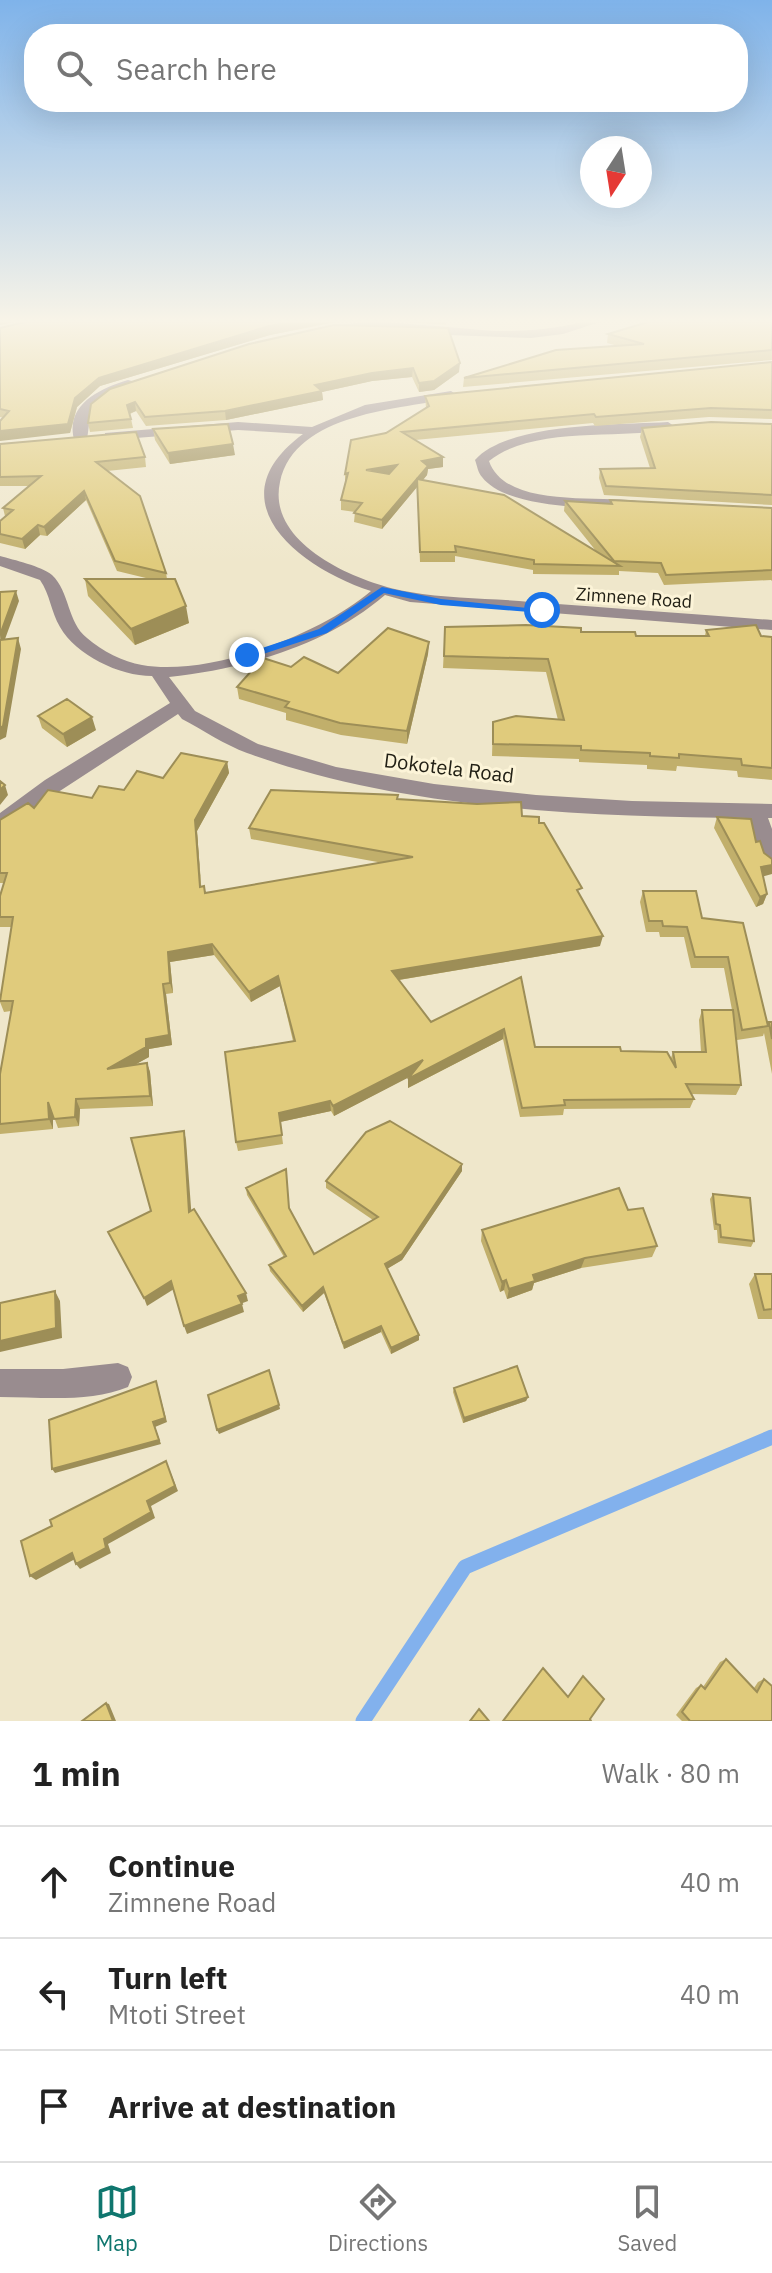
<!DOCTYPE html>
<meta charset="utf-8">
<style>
:root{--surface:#fff;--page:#f6f6f6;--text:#222;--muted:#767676;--line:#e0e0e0;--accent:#0f766e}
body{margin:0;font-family:"IBM Plex Sans",sans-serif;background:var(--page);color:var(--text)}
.compass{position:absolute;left:580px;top:136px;width:72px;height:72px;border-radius:50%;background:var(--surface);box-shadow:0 8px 32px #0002;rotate:192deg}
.stop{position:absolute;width:24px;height:24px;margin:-18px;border:6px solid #1a73e8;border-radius:50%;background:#fff}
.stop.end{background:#1a73e8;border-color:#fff;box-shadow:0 2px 8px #0008}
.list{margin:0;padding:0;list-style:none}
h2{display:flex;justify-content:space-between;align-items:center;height:104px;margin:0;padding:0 32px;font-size:34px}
h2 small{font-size:26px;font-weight:400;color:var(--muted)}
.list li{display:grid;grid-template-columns:52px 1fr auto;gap:24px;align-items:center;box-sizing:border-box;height:112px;padding:0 32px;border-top:2px solid var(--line)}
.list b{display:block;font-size:30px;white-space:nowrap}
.list p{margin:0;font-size:26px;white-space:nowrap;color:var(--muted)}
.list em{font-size:26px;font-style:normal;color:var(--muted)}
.icon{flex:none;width:44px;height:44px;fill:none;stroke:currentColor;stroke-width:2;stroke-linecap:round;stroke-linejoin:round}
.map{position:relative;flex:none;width:772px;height:1721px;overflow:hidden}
.search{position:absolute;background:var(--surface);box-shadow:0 8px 32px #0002;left:24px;right:24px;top:24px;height:88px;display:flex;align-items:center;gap:20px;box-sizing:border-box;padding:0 28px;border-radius:32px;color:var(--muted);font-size:30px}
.sheet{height:440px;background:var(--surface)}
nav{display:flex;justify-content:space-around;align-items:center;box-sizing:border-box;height:112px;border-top:2px solid var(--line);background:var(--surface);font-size:22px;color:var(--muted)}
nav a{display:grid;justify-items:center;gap:4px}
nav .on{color:var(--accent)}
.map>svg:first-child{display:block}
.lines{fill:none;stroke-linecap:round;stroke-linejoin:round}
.stream{stroke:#82b1ed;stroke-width:15}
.street{fill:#998c8f;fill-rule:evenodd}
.wall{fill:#c1af6b}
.shaded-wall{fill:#9d8e57}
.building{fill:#e0cb7c;stroke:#9d8e57;stroke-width:2;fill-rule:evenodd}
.route{fill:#1a73e8}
.labels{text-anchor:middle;stroke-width:6;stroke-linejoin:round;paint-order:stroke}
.far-street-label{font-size:18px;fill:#222015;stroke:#fcf4d8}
.street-label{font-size:20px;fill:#222015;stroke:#fcf4d8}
</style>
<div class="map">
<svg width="772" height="1721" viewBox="0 0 772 1721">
<rect width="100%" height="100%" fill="#efe7cb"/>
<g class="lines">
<path class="stream" d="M363,1721L465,1567L772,1437"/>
<path class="street" d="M582,322H600L563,334L531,338L341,331L335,328C357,314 469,331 502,331C529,331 555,329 582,322Z
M128,380L132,381V387L102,399L91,409L87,440L75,443C63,406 98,389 128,380Z
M451,391L457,395L455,398C402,409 295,412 280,482C266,545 360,584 410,592C449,599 491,598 530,602C611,608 691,614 772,620V630L410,602L385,595C327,645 245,669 169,677L195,711L258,744L336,767L434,784L536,795L632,801L772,804V818H768L772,829V868L762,861L749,818C586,817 401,809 247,753C225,745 203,730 182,719L178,714L0,830V813L45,780L170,703L152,676C119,676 76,655 60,627C51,612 50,594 40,580L0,566V556C14,560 41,566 52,575C70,592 67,622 87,638C102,651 123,662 142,665C209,677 321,634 371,591C300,568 212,501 303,434L238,430L110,440L105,439V433L238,422L312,427L365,405Z
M668,422L674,426L673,429C619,440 534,425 489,461C506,510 601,494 642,502L644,505L637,509C599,508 507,510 482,477C478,473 477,465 475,460C509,422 619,425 668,422Z
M118,1363L128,1367L132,1377L128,1387C90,1403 40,1397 0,1397V1369H63Z"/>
</g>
<path class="wall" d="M71,322H337L270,335L100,386L77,407L70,433L0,417V328Z
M406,322H446V325Z
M772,322V360L463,387L464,378L618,346L607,343L608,334Z
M249,344L459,372L434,390L419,392L412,377L372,381L322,392L323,400L226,420L146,426L136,411L130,414L133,428L90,432L88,423Z
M772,362V419L709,417L595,426L593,423L415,440L443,467L428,469L427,475L423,480L596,551L564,511L565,501L610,504V500L772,508V581L771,580L664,585L658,573L619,571V575L533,574V570L455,556V562H420L417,487L382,529L354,522L355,512L341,510V500L345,483V474L386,433L426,408L425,396Z
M772,424V505L604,495L599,478L600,469L650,468L640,437L642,428Z
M153,429L235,455L170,464L155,440Z
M0,444L145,457L146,467L107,471L166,573L167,579L189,623L135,645L88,596L85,579H150L117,571L86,500L47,536L40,535L25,549L0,543V521L5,516L3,508L29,486H0Z
M445,627L581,632L636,636H705L706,630L772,637V780L738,777L737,771L677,766L676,771L647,769V765L579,762V759L492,756L493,722L558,720L546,672L443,668Z
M429,642L428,654L407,744L341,735L286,720V713L239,699L237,687L291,667L338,673Z
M38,716L96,730L67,747L42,728Z
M227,762L229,773L197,831L201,887L205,893L383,863L251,839L249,828L397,799L522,816L539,823L580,896L600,946L399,980L431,1022L521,977L535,1047L621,1051L671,1058L673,1052H701L699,1020L702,1010H732L724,968H691L684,937H660L659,932H646L640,902L643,891L702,918L743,923L767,1024L769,1022H772V1074L764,1033L763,1036L737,1040L734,1024L741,1085L736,1095L691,1094L694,1099L690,1108L564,1109L563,1115L520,1117L503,1039L408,1088L410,1076L334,1116L331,1111L280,1122L283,1144L238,1151L236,1142L293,1041L280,986L251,1002L214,955L170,962L173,993L166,994L172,1045L149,1049V1057L136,1064L147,1063L150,1072L153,1106L80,1109L79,1126L58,1128L53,1114V1129L0,1134V1074L11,1011L4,1012L0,1002L12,927H0V896L4,883H0V820L34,808L92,798L163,778Z
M717,817L763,876L767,894L763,904L756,907L714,828Z
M462,1171L402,1260L387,1269L419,1340L391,1354L381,1332L344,1349L324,1293L303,1312L270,1271L269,1265L284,1257L247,1195L246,1188L290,1209L314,1254L373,1220L326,1188V1181Z
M713,1194L754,1241L751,1247L718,1243L717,1230H714L710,1199Z
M628,1210L657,1246L652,1257L581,1268L534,1283L532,1290L507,1299L504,1290L500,1292L481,1241L482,1230Z
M755,1274H772V1319H758L749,1284Z
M454,1388L528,1397L526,1401L463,1423L453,1392Z
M726,1659L754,1688L758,1682L764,1679L772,1721H682L676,1715L696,1688L701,1685L703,1687L720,1662Z"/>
<path class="shaded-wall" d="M0,322H14L0,325Z
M292,322H333L270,335L100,386L77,407L70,433L0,441V431L75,398L99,378L269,326Z
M460,363L459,372L434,390L419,392V383Z
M413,368L412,377L372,381L322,392L323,400L226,420L225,411L315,385L372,373Z
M135,402L136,411L128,414L127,405Z
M233,444L235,455L170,464L168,453Z
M443,457V467L428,469L427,475L382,529V520L422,461Z
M397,465V475L366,480V470Z
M84,491L86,500L47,536L44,527Z
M38,525L40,535L25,549L22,539Z
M16,591L19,601L1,650L0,635Z
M186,606L189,623L135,645L131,629Z
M18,638L21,649L6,737L0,740V728Z
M429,642L428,654L407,744V731Z
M92,717L96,730L67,747L63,734Z
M227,762L229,773L197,831L202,897L195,820Z
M5,785L8,795L0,805V790Z
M772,865V874L757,878L761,867Z
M767,894L763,904L756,907L760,897Z
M603,936L600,946L392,981V971Z
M212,944L214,955L170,962L173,993L170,983L168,952Z
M278,976L280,986L251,1002L249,992Z
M163,984L166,994L172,1045L149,1049V1057L111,1078L107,1069L146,1039Z
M504,1029L503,1039L408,1088V1079Z
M423,1060V1070L334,1116L333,1106Z
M147,1063L150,1072L153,1106L150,1096Z
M76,1099L80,1109L79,1126L75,1117Z
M330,1101L331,1111L280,1122L283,1144L279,1113Z
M48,1102L53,1112V1129L49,1119Z
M184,1131L186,1140L192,1221L189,1212Z
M462,1164V1171L402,1260L385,1270V1264Z
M585,1258L581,1268L534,1283L532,1290L507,1299L509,1289L533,1275Z
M506,1280L504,1290L500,1292L502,1282Z
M171,1281L174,1289L147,1306L144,1298Z
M323,1287L324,1293L303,1312L302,1306Z
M55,1291L60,1301L62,1338L0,1352V1341Z
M246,1293L248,1301L240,1304L238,1296Z
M242,1304L244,1312L187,1334L184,1326Z
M381,1326V1332L344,1349L343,1343Z
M419,1335V1340L391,1354V1348Z
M156,1381L167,1422L155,1427L161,1444L55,1473L52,1469L153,1422Z
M528,1397L526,1401L463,1423L464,1418Z
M279,1405L280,1409L219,1434L217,1430Z
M166,1461L178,1491L151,1506L155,1518L108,1544L111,1553L80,1569L76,1564L147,1501Z
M72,1553L77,1558L36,1580L30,1576Z
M106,1703L109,1704L116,1721H113Z"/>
<path class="building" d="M25,322H292L269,326L99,378L75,398L68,424L0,431V421L9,411L0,409V328Z
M648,322H772V350L464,378L556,350L644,344L608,334Z
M334,325L448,328L460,363L434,381L419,383L413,368L372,373L315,385L322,391L225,411L145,417L135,402L127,405L131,419L88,423L91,404L110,389L249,344Z
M772,362V410L711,408L596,417L594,414L402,432L443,457L422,461L428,466L382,520L354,513L362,503L341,500L348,473L345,474L351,440L386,433L429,406L425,396ZM397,465L389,474L366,470Z
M711,422L772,424V495L606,486L600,469L655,468L642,428Z
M228,424L233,444L168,453L153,429Z
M136,432L145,457L96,462L140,496L166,573L115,561L84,491L44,527L38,525L22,539L0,534V521L13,510L3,508L41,476L0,477V444Z
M417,479L504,495L620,566L534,564V560L455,546L456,552H420Z
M610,500L772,508V570L666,575L661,563L614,561L565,501L612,504Z
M85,579H175L186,606L131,629Z
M16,591L0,635V592Z
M526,625L581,628V632H635L636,636H709L706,630L756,625L761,636L772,637V768L742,765L741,759L679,754V758L650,756V753L581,750V746L493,744V722L516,716L564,720L548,659L444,656L445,627Z
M388,628L429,642L407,731L340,723L285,707L289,702L237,687L263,658L291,667L304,657L338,673Z
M18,638L3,726L0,728V640Z
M67,699L92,717L63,734L38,716Z
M181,753L227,762L195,820L200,887L204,886L205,893L413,857L249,828L271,790L398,795L397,799L477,804L521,802L522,816L539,817V823H544L582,888L577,890L603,936L392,971L431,1022L521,977L535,1047H620L621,1051L667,1052L676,1068L673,1052H706L702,1010H733L741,1085L686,1084L694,1099L564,1100L565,1105L522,1108L504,1029L408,1079L423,1060L333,1106L330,1101L279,1113L282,1135L236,1142L225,1052L295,1041L278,976L249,992L212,944L168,952L170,983L163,984L169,1035L146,1039V1047L107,1069L147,1063L150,1096L76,1099L75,1117L54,1119L48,1102L49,1119L0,1124V1074L13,1001H0L13,917H0V896L7,873H0V820L28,803L34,808L48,790L92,798L99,786L124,790L137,771L163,778Z
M0,781L5,785L0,790Z
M717,817L751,819L756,842L760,841L764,853L772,859V865L761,867L767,894L760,897Z
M643,891H696L702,918L743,923L768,1026L742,1030L728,957H695L687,927L663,926L662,921H649Z
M769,1022H772V1039Z
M390,1121L462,1164L402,1254L385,1264L419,1335L391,1348L381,1326L343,1343L323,1287L302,1306L269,1265L286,1256L246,1188L286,1169L289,1208L314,1254L378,1217L326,1181L366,1132Z
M184,1131L189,1212L194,1209L246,1293L238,1296L242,1304L184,1326L171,1281L144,1298L108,1232L151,1211L131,1138Z
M619,1188L628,1210L643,1208L657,1246L585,1258L533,1275L535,1281L509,1289L506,1280L502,1282L482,1230Z
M713,1194L750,1198L754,1241L721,1237L720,1225L716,1224Z
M755,1274H772V1309L764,1310Z
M55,1291L56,1328L0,1341V1303Z
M517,1366L528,1397L464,1418L454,1388Z
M269,1370L279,1405L217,1430L208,1395Z
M156,1381L165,1418L153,1422L159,1440L52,1469L49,1420Z
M166,1461L175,1486L147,1501L151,1512L104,1539L106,1548L76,1564L72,1553L30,1576L21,1541L52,1526L50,1520Z
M726,1659L757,1692L764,1679L772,1686V1721H690L682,1712L701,1685L705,1689Z
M543,1668L568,1697L583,1676L604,1699L590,1719L591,1721H503Z
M106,1703L113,1721H82Z
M479,1709L489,1721H470Z"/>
<linearGradient id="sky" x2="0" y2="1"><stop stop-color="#7fb3ea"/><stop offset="0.57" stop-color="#f8f4e8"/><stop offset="1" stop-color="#f8f4e8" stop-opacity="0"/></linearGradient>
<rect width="772" height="563" fill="url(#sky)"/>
<path class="route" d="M382,587L441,599L547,610L542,613L441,605L384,593L327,633L251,658L241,655L319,629Z"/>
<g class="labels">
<g class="far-street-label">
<text transform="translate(634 598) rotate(4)" y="6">Zimnene Road</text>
</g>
<g class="street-label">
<text transform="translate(449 768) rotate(7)" y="7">Dokotela Road</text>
</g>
</g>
</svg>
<svg class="compass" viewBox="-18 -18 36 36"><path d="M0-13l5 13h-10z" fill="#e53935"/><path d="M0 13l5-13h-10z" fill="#767676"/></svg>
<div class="stop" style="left:542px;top:610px"></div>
<div class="stop end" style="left:247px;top:655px"></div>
<div class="search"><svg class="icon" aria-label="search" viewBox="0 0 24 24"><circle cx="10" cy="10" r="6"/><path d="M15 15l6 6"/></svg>Search here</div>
</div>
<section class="sheet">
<h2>1 min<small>Walk · 80 m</small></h2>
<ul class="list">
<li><svg class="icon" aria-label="ahead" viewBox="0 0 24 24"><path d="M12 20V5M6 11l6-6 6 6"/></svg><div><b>Continue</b><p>Zimnene Road</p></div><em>40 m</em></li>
<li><svg class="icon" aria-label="left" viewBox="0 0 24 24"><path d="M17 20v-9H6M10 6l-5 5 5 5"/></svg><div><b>Turn left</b><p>Mtoti Street</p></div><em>40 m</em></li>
<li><svg class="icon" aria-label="arrive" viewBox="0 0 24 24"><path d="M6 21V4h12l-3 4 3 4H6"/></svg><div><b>Arrive at destination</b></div></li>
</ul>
</section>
<nav>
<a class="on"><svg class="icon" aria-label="map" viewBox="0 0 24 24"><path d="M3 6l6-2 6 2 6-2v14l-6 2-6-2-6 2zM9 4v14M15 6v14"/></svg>Map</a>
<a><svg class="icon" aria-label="directions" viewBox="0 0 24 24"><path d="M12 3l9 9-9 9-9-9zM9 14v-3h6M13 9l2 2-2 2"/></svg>Directions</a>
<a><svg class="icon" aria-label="saved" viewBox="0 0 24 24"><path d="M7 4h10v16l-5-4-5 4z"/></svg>Saved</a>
</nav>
